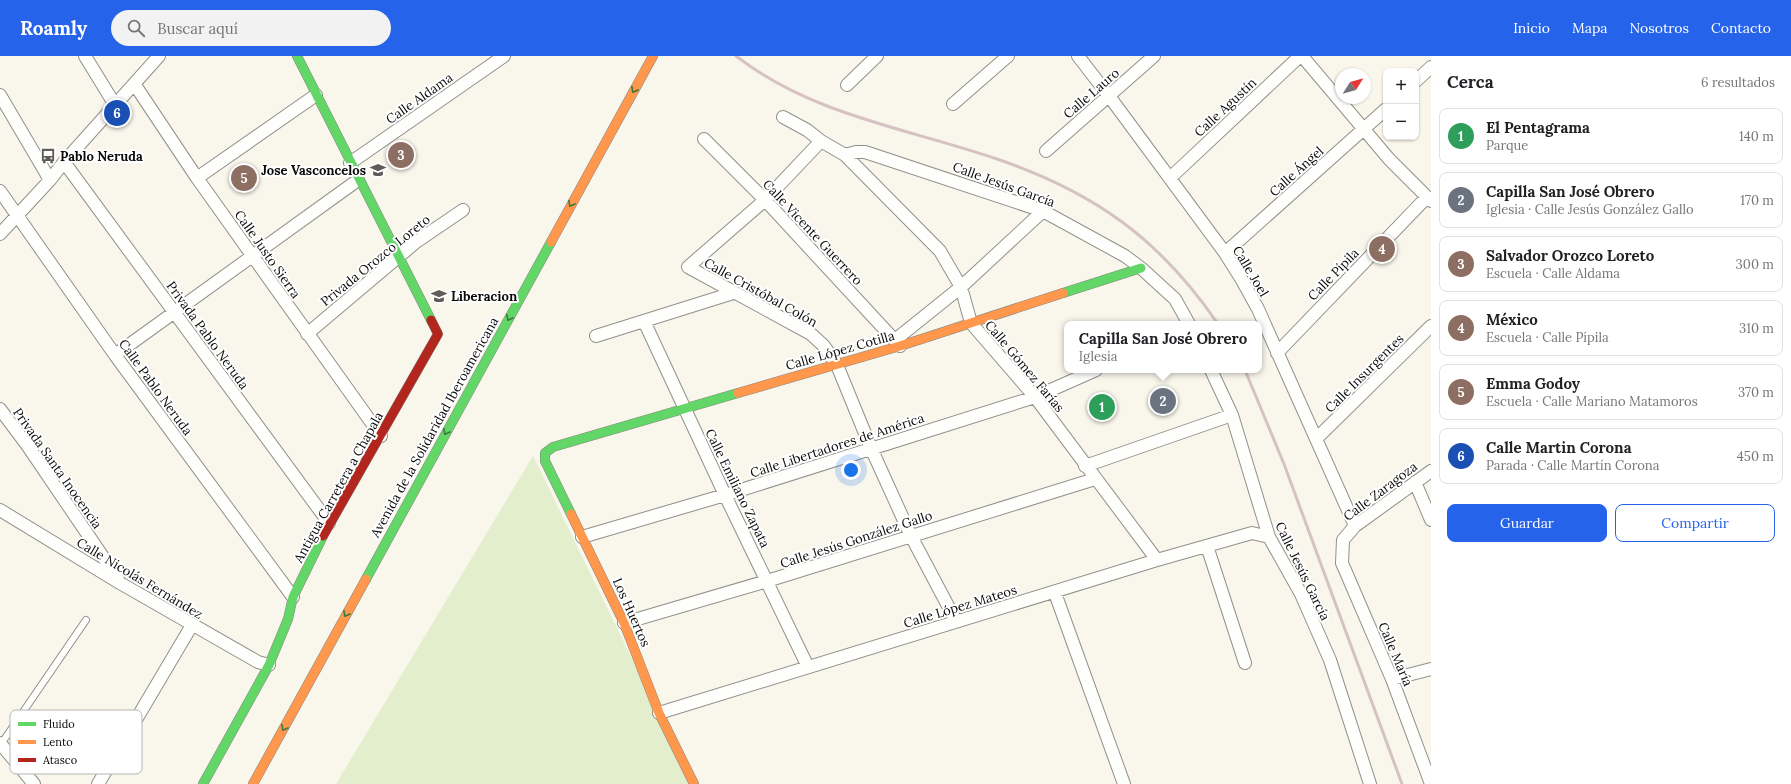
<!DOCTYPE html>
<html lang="es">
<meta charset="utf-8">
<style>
:root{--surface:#fff;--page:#f2f2f2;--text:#202124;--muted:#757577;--line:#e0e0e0;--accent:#2563eb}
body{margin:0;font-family:Lora,serif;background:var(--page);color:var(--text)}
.controls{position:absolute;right:12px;top:12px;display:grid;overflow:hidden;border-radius:8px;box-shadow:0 1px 3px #0004}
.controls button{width:36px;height:36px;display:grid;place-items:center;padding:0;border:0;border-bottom:1px solid var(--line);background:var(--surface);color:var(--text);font:20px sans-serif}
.compass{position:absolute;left:1335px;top:12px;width:36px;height:36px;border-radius:50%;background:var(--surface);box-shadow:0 1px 3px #0004;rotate:53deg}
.you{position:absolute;left:851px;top:414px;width:14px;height:14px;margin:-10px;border:3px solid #fff;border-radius:50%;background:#1a73e8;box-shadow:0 0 0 6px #1a73e833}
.badge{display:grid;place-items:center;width:26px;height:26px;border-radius:50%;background:var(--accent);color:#fff;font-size:13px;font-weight:700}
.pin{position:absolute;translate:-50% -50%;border:2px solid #fff;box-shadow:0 1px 4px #0006}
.popup{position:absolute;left:1064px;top:265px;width:198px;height:52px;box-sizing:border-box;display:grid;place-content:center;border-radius:8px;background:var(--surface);filter:drop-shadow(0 1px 3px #0005);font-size:13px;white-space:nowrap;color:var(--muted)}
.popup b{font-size:15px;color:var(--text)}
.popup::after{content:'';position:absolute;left:50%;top:100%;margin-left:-8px;border:8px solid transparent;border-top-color:var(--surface)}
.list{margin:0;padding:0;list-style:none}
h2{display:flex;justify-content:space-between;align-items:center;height:52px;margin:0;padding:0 16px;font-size:17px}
h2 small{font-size:13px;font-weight:400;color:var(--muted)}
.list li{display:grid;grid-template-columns:26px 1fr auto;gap:12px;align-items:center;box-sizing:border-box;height:56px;margin:0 8px 8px;padding:0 8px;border:1px solid var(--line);border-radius:8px}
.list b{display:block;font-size:15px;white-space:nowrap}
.list p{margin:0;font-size:13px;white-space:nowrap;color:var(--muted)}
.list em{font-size:13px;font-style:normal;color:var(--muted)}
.actions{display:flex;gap:8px;padding:12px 16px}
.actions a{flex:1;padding:9px 0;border:1px solid var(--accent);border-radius:8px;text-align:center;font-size:14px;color:var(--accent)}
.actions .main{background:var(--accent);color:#fff}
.icon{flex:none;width:22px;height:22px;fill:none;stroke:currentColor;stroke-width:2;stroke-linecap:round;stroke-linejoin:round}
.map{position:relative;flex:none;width:1431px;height:728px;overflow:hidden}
header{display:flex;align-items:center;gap:24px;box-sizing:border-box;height:56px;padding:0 20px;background:var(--accent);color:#fff}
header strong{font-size:19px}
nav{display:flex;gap:22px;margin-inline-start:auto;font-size:14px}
.search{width:280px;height:36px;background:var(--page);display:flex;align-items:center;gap:10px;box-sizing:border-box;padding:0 14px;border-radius:22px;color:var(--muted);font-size:15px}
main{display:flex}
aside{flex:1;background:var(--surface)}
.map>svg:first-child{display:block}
.green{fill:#e2eecc}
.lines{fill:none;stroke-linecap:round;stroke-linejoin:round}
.lane-casing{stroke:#91908b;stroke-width:8}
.street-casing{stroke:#91908b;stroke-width:14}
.fast-casing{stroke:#888682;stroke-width:10}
.slow-casing{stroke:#888682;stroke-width:10}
.jam-casing{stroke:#888682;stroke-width:10}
.lane{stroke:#fefefc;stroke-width:6}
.street{stroke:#fefefc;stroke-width:12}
.fast{stroke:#63d668;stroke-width:9}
.slow{stroke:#ff974d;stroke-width:9}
.jam{stroke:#b3261e;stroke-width:9}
.rail{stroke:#d5c3c3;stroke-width:3}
.oneway{stroke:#3a7a3d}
.labels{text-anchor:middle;stroke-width:4;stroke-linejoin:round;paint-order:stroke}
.street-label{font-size:13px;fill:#090909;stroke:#fff}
.poi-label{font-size:13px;font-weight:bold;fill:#090909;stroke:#fff;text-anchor:start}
.key{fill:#fff;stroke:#b5b5b5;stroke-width:1}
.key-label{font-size:11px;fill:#090909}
</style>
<header>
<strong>Roamly</strong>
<div class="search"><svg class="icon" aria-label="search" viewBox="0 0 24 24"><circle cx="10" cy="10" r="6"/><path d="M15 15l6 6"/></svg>Buscar aquí</div>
<nav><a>Inicio</a><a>Mapa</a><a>Nosotros</a><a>Contacto</a></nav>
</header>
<main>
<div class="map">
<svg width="1431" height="728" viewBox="0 0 1431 728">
<rect width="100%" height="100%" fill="#f9f6ec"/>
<path class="green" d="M1107,343L1114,356L1104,366L1091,361L1094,346Z
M533,400L693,728H336Z"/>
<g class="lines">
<defs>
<path id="lane" d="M1,688L86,564"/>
<path id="street" d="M85,0L115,49
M1078,0L1109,40L1225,197L1242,224L1258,253L1355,470
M1302,0L1389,103L1431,145
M1416,25L1431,11
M135,29L197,122L381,380
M847,29L877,0
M0,39L50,124
M953,48L1008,0
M783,61L807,74L821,85L845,99L940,195L961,231L971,267L1035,341L1157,504
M704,83L765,144L900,290
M821,85L765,144L688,211L811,278L824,290L837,309L871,392L911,480L956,565
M1046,95L1154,0
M845,99L856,96H865L1043,155L1125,200L1141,212L1175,243L1189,268
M64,106L329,467
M350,107L504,0
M197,122L316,39
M1170,122L1300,0
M0,135L115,299L293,541
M0,178L50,124L64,106L159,0
M1225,197L1386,53
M644,265L725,439L808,611
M307,278L416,186L463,154
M596,280L733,237
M895,284L961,231L1043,155
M1277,297L1426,142
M115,299L358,124
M1211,314L1232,359L1269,481L1301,538L1330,604L1370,728
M0,353L27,389L118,523
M1316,383L1431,270
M1085,410L1232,359
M1415,426L1431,464
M0,454L120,527L258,606L269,609
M582,481L725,439L1035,341L1096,314
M1207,490L1245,607
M1055,537L1124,728
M624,567L767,525L1095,423
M1392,623L1431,613
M659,657L1157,504L1252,477L1269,481
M0,687L34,728
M98,728L192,569
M1431,728L1392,623L1342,507L1343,484L1355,470L1431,415"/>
<path id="fast" d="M297,0L431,264
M1063,237L1141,212
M571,458L545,405V397L553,391L738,337
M366,523L551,186
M203,728L269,609L288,563L293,541L323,480"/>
<path id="slow" d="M551,186L653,0
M738,337L900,290L1063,237
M571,458L624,567L659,657L694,728
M253,728L366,523"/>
<path id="jam" d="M323,480L438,278L431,264"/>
</defs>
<use href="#lane" class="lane-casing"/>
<use href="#street" class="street-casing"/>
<use href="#fast" class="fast-casing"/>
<use href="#slow" class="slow-casing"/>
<use href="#jam" class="jam-casing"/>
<use href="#lane" class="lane"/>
<use href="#street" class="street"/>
<use href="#fast" class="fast"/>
<use href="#slow" class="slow"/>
<use href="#jam" class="jam"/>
<path class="rail" d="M736,0C814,60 907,72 997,103C1094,136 1160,183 1218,268
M1245,314L1284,408L1402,728"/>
</g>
<defs><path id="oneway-chevron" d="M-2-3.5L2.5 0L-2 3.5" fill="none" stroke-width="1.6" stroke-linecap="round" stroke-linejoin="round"/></defs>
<g class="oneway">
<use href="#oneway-chevron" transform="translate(634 34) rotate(119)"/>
<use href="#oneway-chevron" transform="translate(571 148) rotate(119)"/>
<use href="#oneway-chevron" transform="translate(509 262) rotate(119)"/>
<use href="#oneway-chevron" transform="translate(446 376) rotate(119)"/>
<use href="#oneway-chevron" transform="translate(346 558) rotate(119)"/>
<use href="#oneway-chevron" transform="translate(284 672) rotate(119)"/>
</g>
<defs>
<symbol id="bus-bare" viewBox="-9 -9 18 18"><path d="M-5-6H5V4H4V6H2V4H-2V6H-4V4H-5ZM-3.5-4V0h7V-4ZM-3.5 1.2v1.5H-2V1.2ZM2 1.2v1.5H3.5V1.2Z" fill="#5d5c58" stroke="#fff" stroke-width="2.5" paint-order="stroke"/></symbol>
<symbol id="school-bare" viewBox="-9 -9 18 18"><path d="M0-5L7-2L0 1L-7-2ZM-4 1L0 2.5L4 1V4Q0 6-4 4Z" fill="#5d5c58" stroke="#fff" stroke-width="2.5" paint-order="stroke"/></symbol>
</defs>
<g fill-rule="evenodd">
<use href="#bus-bare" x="37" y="89" width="22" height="22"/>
<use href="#school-bare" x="367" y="103" width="22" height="22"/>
<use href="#school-bare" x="428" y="229" width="22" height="22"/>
</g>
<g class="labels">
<g class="street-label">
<text transform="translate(1091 37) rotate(-41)" y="5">Calle Lauro</text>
<text transform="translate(419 42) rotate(-35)" y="5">Calle Aldama</text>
<text transform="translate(1225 51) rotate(-43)" y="5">Calle Agustín</text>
<text transform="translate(1296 115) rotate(-42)" y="5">Calle Ángel</text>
<text transform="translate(1004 128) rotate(20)" y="5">Calle Jesús García</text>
<text transform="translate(813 176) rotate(47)" y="5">Calle Vicente Guerrero</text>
<text transform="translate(268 198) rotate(55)" y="5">Calle Justo Sierra</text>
<text transform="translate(375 204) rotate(-39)" y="5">Privada Orozco Loreto</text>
<text transform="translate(1251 215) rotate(59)" y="5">Calle Joel</text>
<text transform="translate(1333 218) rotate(-46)" y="5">Calle Pípila</text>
<text transform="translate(761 236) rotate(29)" y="5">Calle Cristóbal Colón</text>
<text transform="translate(208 279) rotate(54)" y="5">Privada Pablo Neruda</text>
<text transform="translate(840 294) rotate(-16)" y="5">Calle López Cotilla</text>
<text transform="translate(1025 310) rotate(50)" y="5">Calle Gómez Farías</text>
<text transform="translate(1364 317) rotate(-45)" y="5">Calle Insurgentes</text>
<text transform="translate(156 331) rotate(54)" y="5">Calle Pablo Neruda</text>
<text transform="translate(434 371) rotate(-61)" y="5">Avenida de la Solidaridad Iberoamericana</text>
<text transform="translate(837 389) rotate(-18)" y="5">Calle Libertadores de América</text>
<text transform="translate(58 412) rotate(55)" y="5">Privada Santa Inocencia</text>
<text transform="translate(338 431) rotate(-61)" y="5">Antigua Carretera a Chapala</text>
<text transform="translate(738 432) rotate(64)" y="5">Calle Emiliano Zapata</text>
<text transform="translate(1380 435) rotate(-37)" y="5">Calle Zaragoza</text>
<text transform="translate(856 483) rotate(-18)" y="5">Calle Jesús González Gallo</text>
<text transform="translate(1303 515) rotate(64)" y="5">Calle Jesús García</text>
<text transform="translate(140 522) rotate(31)" y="5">Calle Nicolás Fernández</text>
<text transform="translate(960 550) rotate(-17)" y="5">Calle López Mateos</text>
<text transform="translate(632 556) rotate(66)" y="5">Los Huertos</text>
<text transform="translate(1396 598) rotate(67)" y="5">Calle María</text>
</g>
<g class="poi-label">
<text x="60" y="105">Pablo Neruda</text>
<text x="366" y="119" text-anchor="end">Jose Vasconcelos</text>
<text x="451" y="245">Liberacion</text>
</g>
</g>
<rect x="10" y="654" width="132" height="64" rx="6" class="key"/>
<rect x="18" y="666" width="18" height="4" fill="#63d668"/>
<rect x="18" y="684" width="18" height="4" fill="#ff974d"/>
<rect x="18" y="702" width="18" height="4" fill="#b3261e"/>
<g class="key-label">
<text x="43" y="672">Fluido</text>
<text x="43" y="690">Lento</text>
<text x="43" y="708">Atasco</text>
</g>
</svg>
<div class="controls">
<button>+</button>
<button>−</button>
</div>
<svg class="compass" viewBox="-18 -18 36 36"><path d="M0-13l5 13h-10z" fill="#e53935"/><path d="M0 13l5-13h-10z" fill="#757577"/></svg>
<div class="you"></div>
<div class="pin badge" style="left:1102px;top:351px;background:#2e9e5b">1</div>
<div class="pin badge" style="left:1163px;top:345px;background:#6b7280">2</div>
<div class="popup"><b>Capilla San José Obrero</b>Iglesia</div>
<div class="pin badge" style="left:401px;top:99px;background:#8d6e63">3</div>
<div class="pin badge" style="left:1382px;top:193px;background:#8d6e63">4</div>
<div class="pin badge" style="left:244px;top:122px;background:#8d6e63">5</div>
<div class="pin badge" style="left:117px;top:57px;background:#1a4fb4">6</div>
</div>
<aside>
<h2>Cerca<small>6 resultados</small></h2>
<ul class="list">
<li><span class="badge" style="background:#2e9e5b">1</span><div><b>El Pentagrama</b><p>Parque</p></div><em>140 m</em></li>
<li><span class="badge" style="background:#6b7280">2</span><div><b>Capilla San José Obrero</b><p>Iglesia · Calle Jesús González Gallo</p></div><em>170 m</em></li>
<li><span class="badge" style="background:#8d6e63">3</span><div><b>Salvador Orozco Loreto</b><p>Escuela · Calle Aldama</p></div><em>300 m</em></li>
<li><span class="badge" style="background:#8d6e63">4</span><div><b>México</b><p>Escuela · Calle Pípila</p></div><em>310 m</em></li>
<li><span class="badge" style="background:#8d6e63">5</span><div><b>Emma Godoy</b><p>Escuela · Calle Mariano Matamoros</p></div><em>370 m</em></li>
<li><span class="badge" style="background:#1a4fb4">6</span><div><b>Calle Martin Corona</b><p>Parada · Calle Martín Corona</p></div><em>450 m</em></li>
</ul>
<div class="actions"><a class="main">Guardar</a><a>Compartir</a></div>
</aside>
</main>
